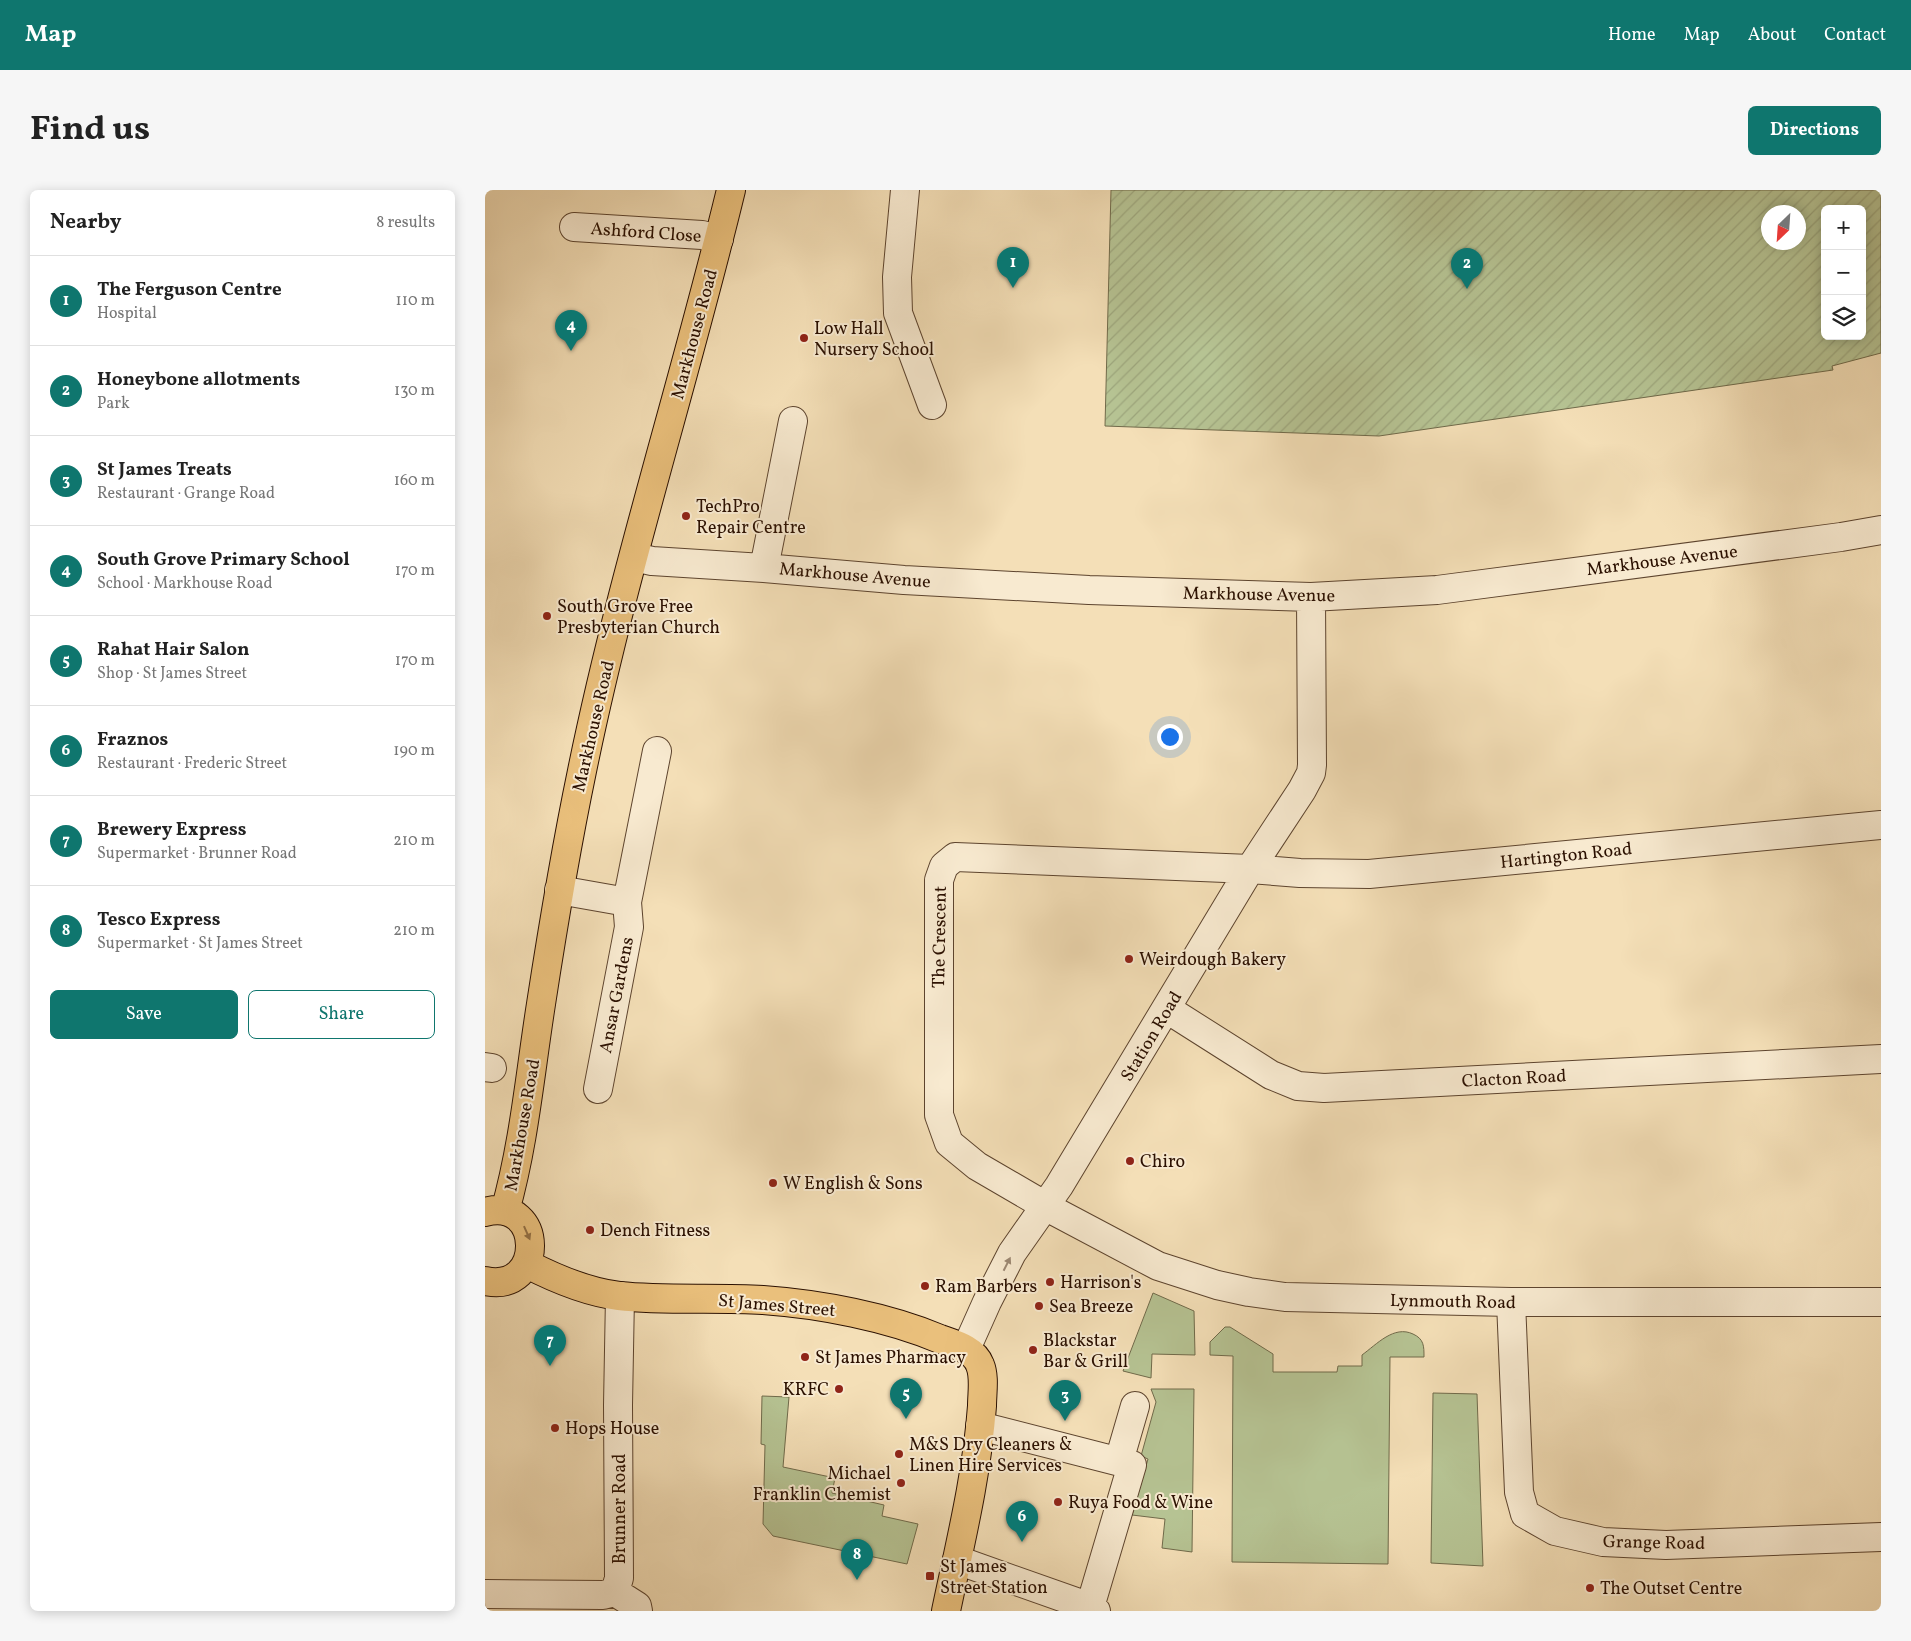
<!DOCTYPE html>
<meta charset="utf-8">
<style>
:root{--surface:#fff;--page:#f6f6f6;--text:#222;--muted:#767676;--line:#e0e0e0;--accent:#0f766e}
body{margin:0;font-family:Vollkorn,serif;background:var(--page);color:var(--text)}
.controls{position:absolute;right:15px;top:15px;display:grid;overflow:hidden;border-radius:8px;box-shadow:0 2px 12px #0003}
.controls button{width:45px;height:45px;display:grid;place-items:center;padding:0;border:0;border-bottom:1px solid var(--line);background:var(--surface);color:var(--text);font:25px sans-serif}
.compass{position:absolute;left:1276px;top:15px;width:45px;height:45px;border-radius:50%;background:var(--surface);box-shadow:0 2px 12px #0003;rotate:205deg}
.you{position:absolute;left:684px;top:546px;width:18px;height:18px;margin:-12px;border:4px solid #fff;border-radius:50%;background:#1a73e8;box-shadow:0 0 0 8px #1a73e833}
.badge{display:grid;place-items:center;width:32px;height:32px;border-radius:50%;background:var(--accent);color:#fff;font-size:16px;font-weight:700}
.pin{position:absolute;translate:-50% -41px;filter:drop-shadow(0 1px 2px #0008)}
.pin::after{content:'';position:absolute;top:26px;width:18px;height:15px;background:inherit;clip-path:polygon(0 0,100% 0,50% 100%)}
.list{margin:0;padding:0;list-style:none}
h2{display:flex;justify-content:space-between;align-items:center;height:65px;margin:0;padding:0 20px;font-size:21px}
h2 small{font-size:16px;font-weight:400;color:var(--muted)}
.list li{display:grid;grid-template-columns:32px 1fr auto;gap:15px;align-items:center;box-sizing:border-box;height:90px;padding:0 20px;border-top:1px solid var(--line)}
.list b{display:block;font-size:19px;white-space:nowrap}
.list p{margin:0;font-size:16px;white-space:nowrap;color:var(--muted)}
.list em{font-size:16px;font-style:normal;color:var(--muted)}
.actions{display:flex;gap:10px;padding:15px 20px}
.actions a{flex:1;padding:11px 0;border:1px solid var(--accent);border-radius:8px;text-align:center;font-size:18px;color:var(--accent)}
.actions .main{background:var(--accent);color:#fff}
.icon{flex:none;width:28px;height:28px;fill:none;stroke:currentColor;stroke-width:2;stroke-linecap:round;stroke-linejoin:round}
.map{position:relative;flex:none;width:1396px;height:1421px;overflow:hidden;border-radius:8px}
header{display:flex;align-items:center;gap:30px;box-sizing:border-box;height:70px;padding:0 25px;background:var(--accent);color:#fff}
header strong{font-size:24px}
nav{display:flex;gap:28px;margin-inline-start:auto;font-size:18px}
.intro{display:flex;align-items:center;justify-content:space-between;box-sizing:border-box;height:120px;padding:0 30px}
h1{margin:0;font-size:35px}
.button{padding:12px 22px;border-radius:8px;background:var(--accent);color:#fff;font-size:18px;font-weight:700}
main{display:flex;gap:30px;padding:0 30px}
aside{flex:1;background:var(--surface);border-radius:8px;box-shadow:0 2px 12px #0003}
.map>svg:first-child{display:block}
.grass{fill:#b6c393;stroke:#706a4a}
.garden{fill:url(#garden-furrows);stroke:#706a4a;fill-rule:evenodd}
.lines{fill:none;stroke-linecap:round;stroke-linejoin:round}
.minor-casing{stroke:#5d442e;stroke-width:30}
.major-casing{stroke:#2b1001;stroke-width:30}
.minor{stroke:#f8ead0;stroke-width:28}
.major{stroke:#eac07c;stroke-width:28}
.oneway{fill:#947145}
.oneway2{fill:#9c8873}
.poi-dot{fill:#8f2418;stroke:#f8ead0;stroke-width:2}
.labels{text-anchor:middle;stroke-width:4;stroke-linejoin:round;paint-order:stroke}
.street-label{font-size:18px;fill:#2b1001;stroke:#f8ead0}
.poi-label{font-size:18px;fill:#2b1001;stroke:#f8ead0;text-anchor:start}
</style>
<header>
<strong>Map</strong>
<nav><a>Home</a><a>Map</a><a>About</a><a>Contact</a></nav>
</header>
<div class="intro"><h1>Find us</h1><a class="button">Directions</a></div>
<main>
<aside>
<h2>Nearby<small>8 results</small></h2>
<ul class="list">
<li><span class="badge">1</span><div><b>The Ferguson Centre</b><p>Hospital</p></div><em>110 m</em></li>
<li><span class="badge">2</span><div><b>Honeybone allotments</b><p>Park</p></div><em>130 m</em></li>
<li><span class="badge">3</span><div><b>St James Treats</b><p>Restaurant · Grange Road</p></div><em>160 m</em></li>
<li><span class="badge">4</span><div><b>South Grove Primary School</b><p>School · Markhouse Road</p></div><em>170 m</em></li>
<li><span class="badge">5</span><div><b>Rahat Hair Salon</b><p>Shop · St James Street</p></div><em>170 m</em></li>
<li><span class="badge">6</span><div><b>Fraznos</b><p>Restaurant · Frederic Street</p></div><em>190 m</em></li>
<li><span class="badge">7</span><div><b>Brewery Express</b><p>Supermarket · Brunner Road</p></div><em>210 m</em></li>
<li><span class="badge">8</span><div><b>Tesco Express</b><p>Supermarket · St James Street</p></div><em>210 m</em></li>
</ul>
<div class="actions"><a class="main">Save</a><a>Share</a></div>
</aside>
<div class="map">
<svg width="1396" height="1421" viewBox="0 0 1396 1421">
<defs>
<pattern id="garden-furrows" width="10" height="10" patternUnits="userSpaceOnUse" patternTransform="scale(1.25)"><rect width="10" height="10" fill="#b6c393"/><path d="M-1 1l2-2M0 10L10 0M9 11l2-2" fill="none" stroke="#9da67d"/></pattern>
</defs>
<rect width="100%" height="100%" fill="#f4dfb7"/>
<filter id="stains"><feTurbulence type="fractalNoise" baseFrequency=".004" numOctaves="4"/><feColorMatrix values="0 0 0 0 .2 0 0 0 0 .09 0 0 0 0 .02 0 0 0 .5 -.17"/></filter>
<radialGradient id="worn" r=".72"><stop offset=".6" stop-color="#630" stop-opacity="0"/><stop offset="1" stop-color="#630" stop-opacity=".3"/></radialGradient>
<path class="grass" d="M668,1103L709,1121L710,1165L667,1164L666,1188L638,1181Z
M740,1137H745L788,1164V1182H852L853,1176H877V1165C892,1154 909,1135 928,1144C939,1149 939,1156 939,1167H905L903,1374L747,1372L748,1166L725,1165V1152Z
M666,1199H709L707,1362L677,1358L680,1329L647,1325L663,1269L656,1266L671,1212Z
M948,1203L992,1204L998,1376L946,1373Z
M277,1206L304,1207L298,1277L350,1288L347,1303L399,1315L397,1326L433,1334L422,1374L288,1346L278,1334L280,1255L276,1254Z"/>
<path class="garden" d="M626,0H1396V163L1347,176L1348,180L894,246L620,236ZM1340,19H1377V146H1340ZM1284,22H1314V52H1284Z"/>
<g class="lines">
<defs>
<path id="minor" d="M420,0L412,87L413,123L447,215
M89,37L217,45L234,49
M149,367L167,371L279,378L419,390L604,400L826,407L952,400L1356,347L1396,340
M279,378L308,231
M1396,635L884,684L815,683L765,679L470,667L459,676L454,690V925L464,953L492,976L571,1022L673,1076L732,1095L764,1102L800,1107L1026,1112H1396
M74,700L142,712
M682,819L786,885L813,896L839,898L1396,869
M0,877L7,878
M113,899L144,737L142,712L172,561
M1026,1112L1034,1302L1040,1324L1070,1341L1118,1352L1181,1355L1396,1347
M481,1159L502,1112L527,1063L574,996L765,679L817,600L826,583L827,575L826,407
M495,1236L647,1275L605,1417
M634,1271L650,1216
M472,1370L605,1417L611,1421
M130,1402L134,1388L133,1215L135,1106
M130,1402L152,1416L153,1421
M0,1404L118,1405L130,1402"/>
<path id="major" d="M20,1021C39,954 45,884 56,814C68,736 81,658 97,581C137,385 199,194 246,0
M0,1022C59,1006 61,1104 0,1091
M42,1074C71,1089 102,1102 134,1106C182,1111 231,1107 278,1110C335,1114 403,1127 455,1149C469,1154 489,1159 495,1175C500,1187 497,1203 497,1216C492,1285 475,1354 461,1421"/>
</defs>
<use href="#minor" class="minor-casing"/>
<use href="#major" class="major-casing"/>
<use href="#minor" class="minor"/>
<use href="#major" class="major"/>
</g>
<defs><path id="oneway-solid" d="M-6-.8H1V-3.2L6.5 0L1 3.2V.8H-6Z" transform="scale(1.25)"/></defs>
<use class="oneway" href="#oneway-solid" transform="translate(42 1043) rotate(66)"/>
<use class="oneway2" href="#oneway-solid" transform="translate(522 1074) rotate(-63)"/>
<g class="poi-dot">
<circle cx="319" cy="148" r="5"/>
<circle cx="201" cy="326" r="5"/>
<circle cx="62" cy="426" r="5"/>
<circle cx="644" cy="769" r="5"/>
<circle cx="645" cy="971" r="5"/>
<circle cx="288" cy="993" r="5"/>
<circle cx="105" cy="1040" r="5"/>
<circle cx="565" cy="1092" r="5"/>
<circle cx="440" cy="1096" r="5"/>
<circle cx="554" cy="1116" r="5"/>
<circle cx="548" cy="1160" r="5"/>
<circle cx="320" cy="1167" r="5"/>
<circle cx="354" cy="1199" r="5"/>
<circle cx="70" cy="1238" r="5"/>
<circle cx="414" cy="1264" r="5"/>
<circle cx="416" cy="1293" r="5"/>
<circle cx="573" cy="1312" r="5"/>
<rect x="440" y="1381" width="10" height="10" rx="2.5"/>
<circle cx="1105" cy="1398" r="5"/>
</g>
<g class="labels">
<g class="street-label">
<text transform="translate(161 42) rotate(4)" y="6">Ashford Close</text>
<text transform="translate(209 144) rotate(-75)" y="6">Markhouse Road</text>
<text transform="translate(1177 370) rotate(-7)" y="6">Markhouse Avenue</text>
<text transform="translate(370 385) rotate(5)" y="6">Markhouse Avenue</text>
<text transform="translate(774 404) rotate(1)" y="6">Markhouse Avenue</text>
<text transform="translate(108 536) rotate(-77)" y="6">Markhouse Road</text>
<text transform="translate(1081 665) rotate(-6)" y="6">Hartington Road</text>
<text transform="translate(454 747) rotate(-89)" y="6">The Crescent</text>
<text transform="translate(131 805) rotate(-79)" y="6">Ansar Gardens</text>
<text transform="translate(666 846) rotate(-59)" y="6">Station Road</text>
<text transform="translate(1029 888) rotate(-3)" y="6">Clacton Road</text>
<text transform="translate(37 935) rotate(-80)" y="6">Markhouse Road</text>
<text transform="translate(968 1111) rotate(1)" y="6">Lynmouth Road</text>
<text transform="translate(292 1115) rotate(5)" y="6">St James Street</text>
<text transform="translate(134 1319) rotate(-90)" y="6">Brunner Road</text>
<text transform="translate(1169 1352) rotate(1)" y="6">Grange Road</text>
</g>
<g class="poi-label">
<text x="329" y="144">Low Hall<tspan x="329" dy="21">Nursery School</tspan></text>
<text x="211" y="322">TechPro<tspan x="211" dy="21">Repair Centre</tspan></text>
<text x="72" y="422">South Grove Free<tspan x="72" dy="21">Presbyterian Church</tspan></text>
<text x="654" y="775">Weirdough Bakery</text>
<text x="655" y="977">Chiro</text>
<text x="298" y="999">W English &amp; Sons</text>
<text x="115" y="1046">Dench Fitness</text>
<text x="575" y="1098">Harrison's</text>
<text x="450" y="1102">Ram Barbers</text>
<text x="564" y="1122">Sea Breeze</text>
<text x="558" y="1156">Blackstar<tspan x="558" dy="21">Bar &amp; Grill</tspan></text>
<text x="330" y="1173">St James Pharmacy</text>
<text x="344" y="1205" text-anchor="end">KRFC</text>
<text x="80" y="1244">Hops House</text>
<text x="424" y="1260">M&amp;S Dry Cleaners &amp;<tspan x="424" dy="21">Linen Hire Services</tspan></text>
<text x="406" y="1289" text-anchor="end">Michael<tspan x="406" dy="21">Franklin Chemist</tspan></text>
<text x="583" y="1318">Ruya Food &amp; Wine</text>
<text x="455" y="1382">St James<tspan x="455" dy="21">Street Station</tspan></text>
<text x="1115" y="1404">The Outset Centre</text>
</g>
</g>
<rect width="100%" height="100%" filter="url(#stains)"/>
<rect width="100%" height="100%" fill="url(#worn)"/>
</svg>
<div class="controls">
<button>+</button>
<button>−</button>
<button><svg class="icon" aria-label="layers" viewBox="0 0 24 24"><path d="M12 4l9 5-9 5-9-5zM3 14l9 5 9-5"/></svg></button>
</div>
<svg class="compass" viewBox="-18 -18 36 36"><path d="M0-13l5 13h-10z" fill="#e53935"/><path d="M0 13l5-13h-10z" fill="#767676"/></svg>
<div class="you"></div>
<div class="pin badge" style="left:528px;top:98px">1</div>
<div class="pin badge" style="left:982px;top:99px">2</div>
<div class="pin badge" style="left:580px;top:1231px">3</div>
<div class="pin badge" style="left:86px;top:161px">4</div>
<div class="pin badge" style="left:421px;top:1229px">5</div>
<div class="pin badge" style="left:537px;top:1352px">6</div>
<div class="pin badge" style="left:65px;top:1176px">7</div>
<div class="pin badge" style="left:372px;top:1390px">8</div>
</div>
</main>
